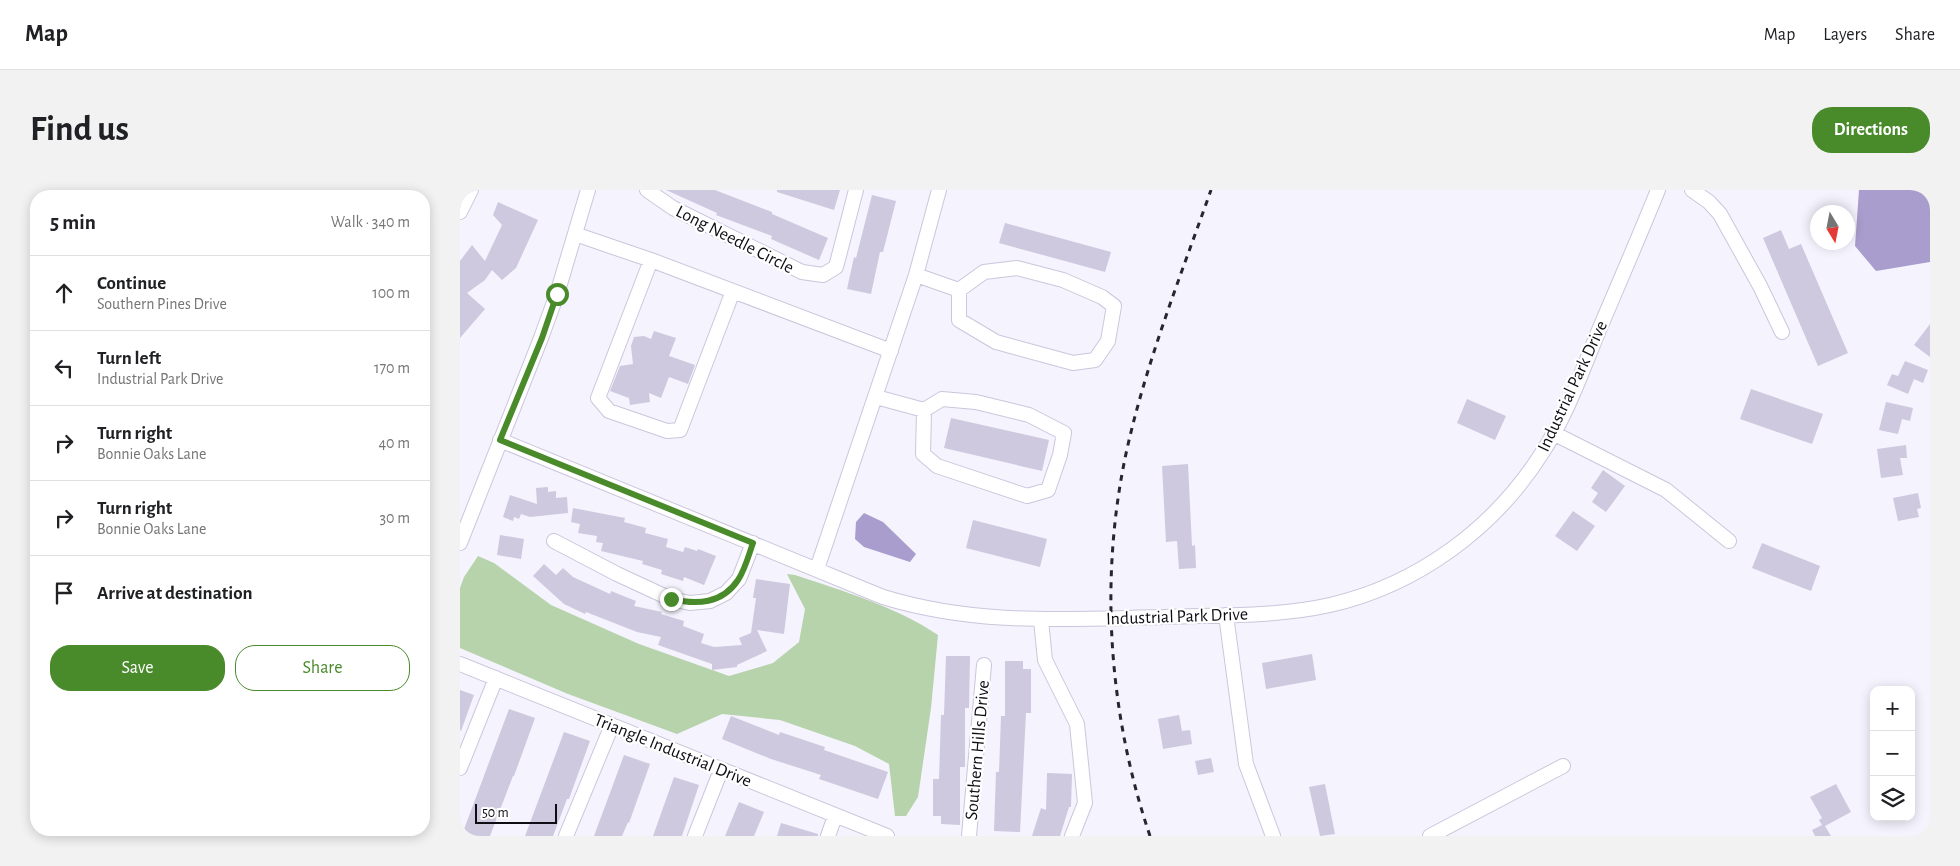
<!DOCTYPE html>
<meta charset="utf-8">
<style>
:root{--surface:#fff;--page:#f2f2f2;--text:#202124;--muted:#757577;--line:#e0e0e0;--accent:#498a2b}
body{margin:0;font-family:"Alegreya Sans",sans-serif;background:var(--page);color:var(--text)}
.controls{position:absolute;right:15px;bottom:15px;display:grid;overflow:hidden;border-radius:10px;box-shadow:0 2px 12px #0003}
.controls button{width:45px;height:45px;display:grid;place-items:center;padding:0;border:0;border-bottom:1px solid var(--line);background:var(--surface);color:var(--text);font:25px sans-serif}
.compass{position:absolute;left:1350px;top:15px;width:45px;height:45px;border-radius:50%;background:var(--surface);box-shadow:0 2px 12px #0003;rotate:170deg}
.scale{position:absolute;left:15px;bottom:12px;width:82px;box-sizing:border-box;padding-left:5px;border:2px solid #0f0d14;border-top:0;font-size:14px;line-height:18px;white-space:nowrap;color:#0f0d14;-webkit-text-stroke:4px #fff;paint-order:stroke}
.stop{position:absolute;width:15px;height:15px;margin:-11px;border:4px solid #498a2b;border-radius:50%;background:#fff}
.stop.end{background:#498a2b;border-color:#fff;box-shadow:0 1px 5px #0008}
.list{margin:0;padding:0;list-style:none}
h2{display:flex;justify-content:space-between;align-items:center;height:65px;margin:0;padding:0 20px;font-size:21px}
h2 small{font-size:16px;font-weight:400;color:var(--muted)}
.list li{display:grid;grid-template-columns:32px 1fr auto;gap:15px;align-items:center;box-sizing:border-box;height:75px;padding:0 20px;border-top:1px solid var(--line)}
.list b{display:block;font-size:19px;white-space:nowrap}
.list p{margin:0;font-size:16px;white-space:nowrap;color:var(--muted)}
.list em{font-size:16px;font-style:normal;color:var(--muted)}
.actions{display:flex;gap:10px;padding:15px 20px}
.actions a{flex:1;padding:11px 0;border:1px solid var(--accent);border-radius:20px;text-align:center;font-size:18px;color:var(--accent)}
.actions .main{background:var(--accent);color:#fff}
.icon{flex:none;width:28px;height:28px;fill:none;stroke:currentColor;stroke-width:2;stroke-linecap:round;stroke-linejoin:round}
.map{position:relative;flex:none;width:1470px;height:646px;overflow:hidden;border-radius:20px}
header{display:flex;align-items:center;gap:30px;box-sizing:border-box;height:70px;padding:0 25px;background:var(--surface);border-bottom:1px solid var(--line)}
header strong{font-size:24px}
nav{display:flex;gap:28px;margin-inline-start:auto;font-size:18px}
.intro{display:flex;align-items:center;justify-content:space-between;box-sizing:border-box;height:120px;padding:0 30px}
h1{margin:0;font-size:35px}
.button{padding:12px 22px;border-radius:20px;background:var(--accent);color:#fff;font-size:18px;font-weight:700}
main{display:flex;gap:30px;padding:0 30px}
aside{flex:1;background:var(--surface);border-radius:20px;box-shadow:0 2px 12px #0003}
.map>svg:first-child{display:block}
.green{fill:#b6d3ac}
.water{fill:#a89dcc}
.building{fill:#cec9df}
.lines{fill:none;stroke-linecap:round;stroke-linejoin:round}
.minor-casing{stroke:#cbc6dc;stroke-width:16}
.minor{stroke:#fff;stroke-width:14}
.rail{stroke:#27252d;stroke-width:3;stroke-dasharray:6 6;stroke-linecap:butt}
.route{stroke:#498a2b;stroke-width:6}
.labels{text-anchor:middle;stroke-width:4.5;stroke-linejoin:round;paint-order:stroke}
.street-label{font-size:18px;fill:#0f0d14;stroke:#fff}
</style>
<header>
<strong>Map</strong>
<nav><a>Map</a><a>Layers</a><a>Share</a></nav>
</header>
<div class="intro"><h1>Find us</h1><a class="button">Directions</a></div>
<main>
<aside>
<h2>5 min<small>Walk · 340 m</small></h2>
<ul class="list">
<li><svg class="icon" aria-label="ahead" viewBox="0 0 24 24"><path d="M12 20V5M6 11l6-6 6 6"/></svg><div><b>Continue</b><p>Southern Pines Drive</p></div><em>100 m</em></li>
<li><svg class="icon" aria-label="left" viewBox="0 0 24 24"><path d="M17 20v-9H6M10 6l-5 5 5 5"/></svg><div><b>Turn left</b><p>Industrial Park Drive</p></div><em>170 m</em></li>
<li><svg class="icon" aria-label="right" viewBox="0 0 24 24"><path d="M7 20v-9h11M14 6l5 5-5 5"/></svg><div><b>Turn right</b><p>Bonnie Oaks Lane</p></div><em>40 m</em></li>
<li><svg class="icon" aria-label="right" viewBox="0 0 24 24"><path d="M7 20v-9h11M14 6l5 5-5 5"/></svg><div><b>Turn right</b><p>Bonnie Oaks Lane</p></div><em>30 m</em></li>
<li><svg class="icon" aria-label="arrive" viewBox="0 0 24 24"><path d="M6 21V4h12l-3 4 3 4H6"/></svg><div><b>Arrive at destination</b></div></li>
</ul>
<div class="actions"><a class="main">Save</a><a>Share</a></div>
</aside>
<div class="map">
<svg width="1470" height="646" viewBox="0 0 1470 646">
<rect width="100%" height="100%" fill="#f5f3fd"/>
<path class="green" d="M18,366L34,373L91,415L179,454L269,486L313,473L339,452L345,419L327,384L335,385C383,401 437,417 478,445L471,518L458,607L446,626H435L429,574L395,556L320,530L262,524L217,544L108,504L0,458V398L4,387Z"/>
<path class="water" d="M1399,0H1470V72L1416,81L1395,56Z
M404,323L423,332L456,364L450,372L404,357L395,349L396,332Z"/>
<path class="building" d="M206,0H255L312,22V24L368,48L359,70L311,49L312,46L256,25L257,23Z
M317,0H380L374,20L317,2Z
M412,5L436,11L423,62H420L411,104L387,99L394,67L396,68Z
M38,12L78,30L56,78L42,90L32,80L25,90L7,103L25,119L0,148V71L12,55L25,71L42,35L33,25Z
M545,33L651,62L645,82L539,53Z
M1321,40L1329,59L1341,54L1388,163L1358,176L1303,48Z
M1470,134V167L1454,155Z
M194,141L216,148L209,166L235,175L228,194L209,187L201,208L189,203L190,212L170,215L169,208L150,201L160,176L173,174L171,156L174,147L184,146L191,149Z
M1445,171L1468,180L1463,193L1454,189L1448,204L1427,195L1432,184L1438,186Z
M1291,199L1363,224L1352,254L1280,229Z
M1007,209L1046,226L1035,250L997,233Z
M1426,212L1453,218L1450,231L1442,229L1438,244L1419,240Z
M491,228L589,250L582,281L484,258Z
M1446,255L1447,268H1440L1443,285L1421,288L1417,259Z
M728,274L732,356L735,355L736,378L719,379L717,351L706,352L702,276Z
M1143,280L1165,296L1146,322L1132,312L1138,303L1131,298Z
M88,297V302L96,301V308L107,307L108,323L70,327L61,324L59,329L54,327L53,331L43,327L50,305L77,314L76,298Z
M1458,303L1461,318L1457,319L1459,327L1438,331L1433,308Z
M113,318L165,328L164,332L186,338L185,343L208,349L206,357L223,362L225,357L237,361L238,359L256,366L244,395L224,387L223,391L201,384L202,380L182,374L183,371L141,361L143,353L136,352L137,346L118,343L120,334L111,332Z
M1113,321L1135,336L1117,361L1095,346Z
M513,330L587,349L580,377L506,358Z
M40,345L64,349L61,369L37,365Z
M1302,353L1360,376L1351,401L1292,378Z
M84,374L96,385L103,378L113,387L150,404L151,401L176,411L174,416L202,422L201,424L224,431L223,436L244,444L241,453L254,457L282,455L279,448L291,443L296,408H293L296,389L330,394L324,444L297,440L307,461L277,475V477L252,480V474L198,455L201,447L177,442L126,422L125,424L104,414L73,386Z
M852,464L856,490L806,499L802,473Z
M486,466H510L509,518H505V577H500V635L481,634V626H473V589H479L481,525H484Z
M545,471H563V479H571V523H566L560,642L534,641L536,582H539L541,526H545Z
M0,500L14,505L1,541L0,540Z
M49,519L75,528L54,586H53L30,646H14L3,642Z
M719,525L722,541L730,540L732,554L703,559L698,529Z
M271,526L319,545L320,542L365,557L364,560L428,582L418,609L359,589L361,585L311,569L262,549Z
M104,542L130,551L109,609H107L93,646H65Z
M164,565L190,574L169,633L168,632L162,646H134Z
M751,568L754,582L738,585L735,571Z
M587,583L612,584L611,617H609L600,646H572L581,618L586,620Z
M214,587L239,595L222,646H193Z
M865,594L875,644L860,646L849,597Z
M1376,594L1391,622L1365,636L1371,646H1355L1352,640L1362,635L1359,630L1362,628L1350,607Z
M279,612L304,622L294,646H265Z
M321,633L358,644V646H317Z"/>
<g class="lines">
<defs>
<path id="minor" d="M187,0L213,18L342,82L363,85L376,77L396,0
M1232,0L1249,12L1260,24L1300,96L1322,142
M0,22L11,0
M115,44L191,70L431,161
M191,70L138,208L149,221L207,241L220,240L273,101
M456,85L499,100L524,82L557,78L603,90L642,107L654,116L648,151L635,170L613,173L536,152L499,130V100
M416,207L464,220L463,264L477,276L567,306L588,300L600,265L604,243L569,225L516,212L482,209L464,220
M1093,243L1206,300L1269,351
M40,250L423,407C518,436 606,429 704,427C759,425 816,427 870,415C957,395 1034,339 1082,263C1107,225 1122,181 1139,140C1159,93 1179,47 1198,0
M94,351L157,384L211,409L230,413L250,411L266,403L279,389L293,353
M0,353L81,148L97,104L128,0
M357,379L456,85L479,0
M766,425L786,574L813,646
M581,430L585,470L617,534L625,613L612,646
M0,474L427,646
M0,578L36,488
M106,646L152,535
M235,646L261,580
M368,646L375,626
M509,646L524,475
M970,646L1103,576"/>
</defs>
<use href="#minor" class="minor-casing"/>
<use href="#minor" class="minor"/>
<path class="rail" d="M690,646C648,522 639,386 667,259C687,170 721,85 751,0"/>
</g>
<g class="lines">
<path class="route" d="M97,104L82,148L40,250L293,353C289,364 285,380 278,390C262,414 237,415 211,409"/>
</g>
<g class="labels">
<g class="street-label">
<text transform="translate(275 49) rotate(27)" y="6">Long Needle Circle</text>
<text transform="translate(1112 196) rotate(-65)" y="6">Industrial Park Drive</text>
<text transform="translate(717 426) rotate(-2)" y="6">Industrial Park Drive</text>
<text transform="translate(213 560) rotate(22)" y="6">Triangle Industrial Drive</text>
<text transform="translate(517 560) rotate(-85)" y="6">Southern Hills Drive</text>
</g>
</g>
</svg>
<div class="controls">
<button>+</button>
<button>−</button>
<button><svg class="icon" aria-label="layers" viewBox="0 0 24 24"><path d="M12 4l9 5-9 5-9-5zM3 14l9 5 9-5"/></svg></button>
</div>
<svg class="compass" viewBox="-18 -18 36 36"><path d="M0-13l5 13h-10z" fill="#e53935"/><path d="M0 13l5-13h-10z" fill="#757577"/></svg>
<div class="scale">50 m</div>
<div class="stop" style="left:97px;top:104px"></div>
<div class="stop end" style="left:211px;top:409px"></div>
</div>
</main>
